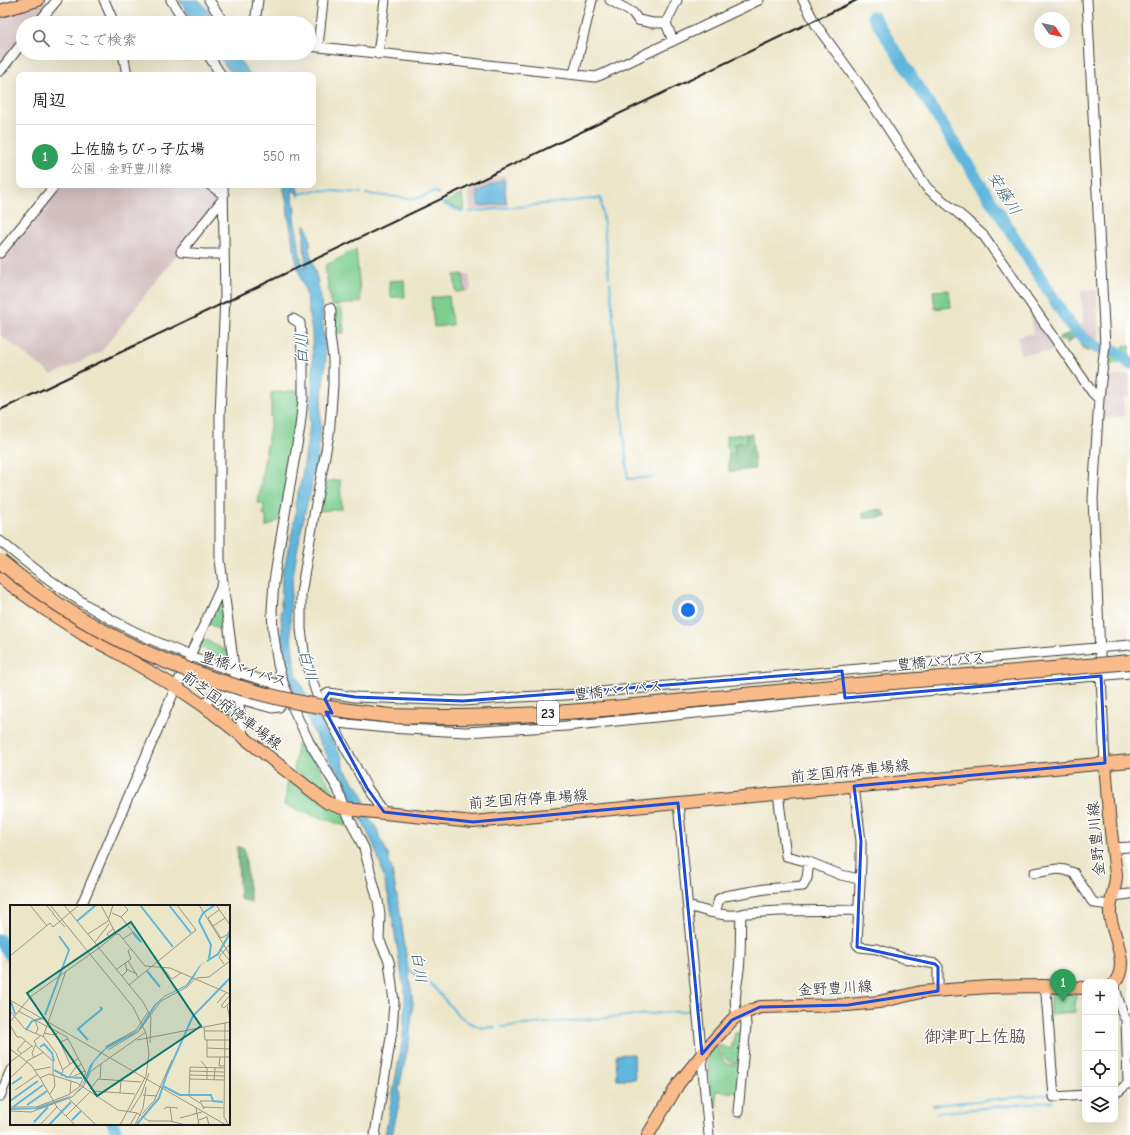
<!DOCTYPE html>
<html lang="ja">
<meta charset="utf-8">
<style>
:root{--surface:#fff;--page:#f2f2f2;--text:#222;--muted:#767676;--line:#e0e0e0;--accent:#0f766e}
body{margin:0;font-family:"Comic Neue","Klee One",sans-serif;background:var(--page);color:var(--text)}
.controls{position:absolute;right:12px;bottom:12px;display:grid;overflow:hidden;border-radius:8px;box-shadow:0 4px 16px #0002}
.controls button{width:36px;height:36px;display:grid;place-items:center;padding:0;border:0;border-bottom:1px solid var(--line);background:var(--surface);color:var(--text);font:20px sans-serif}
.compass{position:absolute;left:1034px;top:12px;width:36px;height:36px;border-radius:50%;background:var(--surface);box-shadow:0 4px 16px #0002;rotate:124deg}
.you{position:absolute;left:688px;top:610px;width:14px;height:14px;margin:-10px;border:3px solid #fff;border-radius:50%;background:#1a73e8;box-shadow:0 0 0 6px #1a73e833}
.badge{display:grid;place-items:center;width:26px;height:26px;border-radius:50%;background:var(--accent);color:#fff;font-size:13px;font-weight:700}
.pin{position:absolute;translate:-50% -33px;filter:drop-shadow(0 1px 2px #0008)}
.pin::after{content:'';position:absolute;top:21px;width:14px;height:12px;background:inherit;clip-path:polygon(0 0,100% 0,50% 100%)}
.list{margin:0;padding:0;list-style:none}
h2{display:flex;justify-content:space-between;align-items:center;height:52px;margin:0;padding:0 16px;font-size:17px}
h2 small{font-size:13px;font-weight:400;color:var(--muted)}
.list li{display:grid;grid-template-columns:26px 1fr auto;gap:12px;align-items:center;box-sizing:border-box;height:64px;padding:0 16px;border-top:1px solid var(--line)}
.list b{display:block;font-size:15px;white-space:nowrap}
.list p{margin:0;font-size:13px;white-space:nowrap;color:var(--muted)}
.list em{font-size:13px;font-style:normal;color:var(--muted)}
.icon{flex:none;width:22px;height:22px;fill:none;stroke:currentColor;stroke-width:2;stroke-linecap:round;stroke-linejoin:round}
.map{position:relative;flex:none;width:1130px;height:1135px;overflow:hidden}
.search{position:absolute;background:var(--surface);box-shadow:0 4px 16px #0002;left:16px;top:16px;width:300px;height:44px;display:flex;align-items:center;gap:10px;box-sizing:border-box;padding:0 14px;border-radius:22px;color:var(--muted);font-size:15px}
.panel{position:absolute;background:var(--surface);box-shadow:0 4px 16px #0002;left:16px;top:72px;width:300px;height:116px;border-radius:8px}
.map>svg:first-child{display:block}
.industrial{fill:#d2bfc0}
.green{fill:#7dcd8e;stroke:#4c7455}
.forest{fill:#66b079;stroke:#41664a}
.water{fill:#5fb6dc;stroke:#3e697c}
.lines{fill:none;stroke-linecap:round;stroke-linejoin:round}
.stream{stroke:#5fb6dc;stroke-width:2}
.river{stroke:#5fb6dc;stroke-width:12}
.minor-casing{stroke:#3b3a36;stroke-width:11}
.major-casing{stroke:#3b3a36;stroke-width:14}
.minor{stroke:#fff;stroke-width:9}
.major{stroke:#fabb8b;stroke-width:12}
.rail{stroke:#1c1c1c;stroke-width:2}
.highway-bridge-casing{stroke:#3b3a36;stroke-width:16;stroke-linecap:butt}
.highway-bridge{stroke:#fabb8b;stroke-width:14}
.marked{fill:none;stroke:#1d4ed8;stroke-width:3;stroke-linejoin:round}
.labels{text-anchor:middle;stroke-width:3;stroke-linejoin:round;paint-order:stroke}
.shield{fill:#fff;stroke:#606060;stroke-width:1}
.shield-label{font-size:14px;font-weight:bold;fill:#1c1c1c}
.street-label{font-size:15px;fill:#1c1c1c;stroke:#fff}
.water-label{font-size:16px;font-style:italic;fill:#3a6172;stroke:#fff}
.quarter-label{font-size:17px;font-weight:bold;fill:#624e48;stroke:#fff}
.inset-river{fill:none;stroke:#5fb6dc;stroke-width:2}
.inset-road{fill:none;stroke:#999584;stroke-width:1}
.view{fill:#0f766e;fill-opacity:0.15;stroke:#0f766e;stroke-width:2}
.inset-edge{fill:none;stroke:#1c1c1c;stroke-width:2}
</style>
<div class="map">
<svg width="1130" height="1135" viewBox="0 0 1130 1135">
<rect width="100%" height="100%" fill="#fff"/>
<filter id="ink" filterUnits="userSpaceOnUse"><feTurbulence type="fractalNoise" baseFrequency=".025" numOctaves="2"/><feDisplacementMap in="SourceGraphic" scale="8" xChannelSelector="R" yChannelSelector="G"/><feConvolveMatrix kernelMatrix="1 2 1 2 8 2 1 2 1" color-interpolation-filters="sRGB"/></filter>
<filter id="wash" filterUnits="userSpaceOnUse"><feTurbulence type="fractalNoise" baseFrequency=".012" numOctaves="4" result="noise"/><feDisplacementMap in="SourceGraphic" scale="16" xChannelSelector="R" yChannelSelector="G"/><feGaussianBlur stdDeviation="0.9" result="paint"/><feColorMatrix in="noise" values="0 0 0 0 0 0 0 0 0 0 0 0 0 0 0 0 0 1.4 0 .05"/><feComposite in="paint" operator="in"/></filter>
<g filter="url(#wash)">
<rect width="100%" height="100%" fill="#ece6c9"/>
<path class="industrial" d="M50,0H54L36,23H23V39L0,68V15Z
M505,174L508,207L470,210L468,192Z
M60,185H206L221,198L101,352L52,375L0,335V258Z
M464,274H469L471,288L469,291H465Z
M1097,290L1099,343L1079,326L1083,323L1081,291Z
M1030,308L1059,351L1020,354L1018,336L1033,334Z
M1130,375V397L1123,398L1124,416L1101,419L1104,377Z"/>
<path class="green" d="M462,194L464,211L444,203Z
M356,249L361,302L333,306L331,305L325,266Z
M463,274L465,291L456,292L454,275Z
M404,280L405,297H391L389,281Z
M949,290L951,307L935,309L933,291Z
M449,296L452,325L434,327L431,298Z
M340,308L342,310L344,333L333,334L335,309Z
M1124,346H1130V358L1121,349Z
M1107,351L1113,352L1125,362L1106,365Z
M300,390L298,427L283,518L266,527V515L263,514L264,505L258,503L271,419V393Z
M747,434V442L734,444L735,454H728L726,436Z
M340,480L342,509L320,511L324,482Z
M221,591L228,635L208,623Z
M201,637L231,654L232,663L226,662L198,645Z
M217,701L227,702L237,704L240,729L214,709Z
M297,745L307,748L340,801L329,797L294,770Z
M288,779L345,813L349,825L348,827L284,805Z
M1050,991H1076L1075,1012L1050,1014Z
M735,1033H743L740,1064C724,1061 725,1060 718,1045L731,1049Z
M715,1044L723,1060L725,1063L740,1066L739,1093L716,1091L717,1107L712,1108L707,1053Z"/>
<path class="forest" d="M1072,332L1093,347L1087,352L1075,337L1067,344L1064,339L1061,341L1058,338Z
M747,434H752L755,469L729,472L728,455L735,454L734,444L747,443Z
M878,509L883,510L884,514H886V517L863,519V513Z
M237,847L244,848L251,902L240,899Z"/>
<path class="water" d="M179,0H199L210,13V15L214,23H194Z
M216,53H235L250,75H233Z
M504,179L506,203L479,206L477,192Z
M283,185H297L299,197L295,191H292C292,197 294,204 295,210C295,213 294,216 294,219C295,225 297,231 298,237C299,248 300,258 304,268L306,267L304,248V225L307,226L311,247L309,245L308,246L317,278L321,300L326,360L320,415L321,426L317,456V463L314,470L310,495L307,503C297,550 286,597 292,645C293,654 294,663 296,672C299,680 303,689 307,697C312,707 326,720 327,731L340,754L342,757L343,766L353,782L357,785L362,794L370,820L375,825L378,831L380,840L383,843L389,857V864L391,866L400,912L413,1003L409,1042L399,1088L400,1099L392,1135H385L403,1038L405,1004V986L403,983L390,903L380,862L373,844L344,782L337,769L333,766L311,727L290,682L288,675L282,640L281,611L282,608L281,604L282,574L285,565L288,548L290,543L294,522L296,511L295,504L302,477L309,432L313,376L312,333L308,306L307,296L301,279L296,260L288,214L287,204Z
M634,1054L635,1079H617L616,1055Z"/>
<g class="lines">
<path class="stream" d="M299,194L317,190L361,193
M366,194L416,199L435,191L438,194
M441,201L443,204L463,212
M470,212L601,198L609,277
M610,282L628,479L654,477
M408,970L422,978L433,986L457,1014L468,1022L482,1028L495,1027
M501,1027L695,1010
M933,1105L1051,1094
M936,1113L1052,1101"/>
<path class="river" d="M873,16L1071,326L1077,332L1095,347L1116,351L1122,356L1130,364
M0,940L11,956
M113,1124L118,1135"/>
</g>
</g>
<g filter="url(#ink)">
<g class="lines">
<defs>
<path id="minor" d="M104,0L114,23
M171,0L186,23
M209,0L224,23
M610,0L633,13L638,20L653,23H666
M803,0L816,25L860,85L927,188L964,218L984,236L1092,392L1099,399
M1087,0L1105,345L1099,399L1093,499L1105,763
M38,23L57,0
M255,23L258,0
M673,41L666,23L677,0
M309,46L444,60L595,77L601,75L759,0
M318,47L323,0
M123,53L127,75
M207,53L221,75
M378,54L385,0
M0,71L23,42
M574,74L592,0
M210,185L224,195
M223,185L225,296L220,415V560L243,737
M181,252L223,199
M181,252L204,254H224
M0,253L55,185
M330,308L331,311L330,336L333,358V385L331,412L329,434L315,509L301,594V629L305,659L317,695L367,788L384,812
M293,319L300,323L303,363V398L300,427L280,543L274,582L272,610L273,630L278,665L283,682L293,708L309,742L338,789L345,809L364,848L378,901L380,915L379,939L389,961L394,1002L392,1031L375,1135
M0,541C36,571 73,599 114,621C164,648 219,668 273,683C280,688 280,698 281,705L279,707L272,708L222,694C212,694 209,699 204,706
M1130,645L565,695L517,697L463,701L355,697L329,693C326,694 324,695 325,699L335,719L338,723L387,728L466,732L566,726L845,698L1130,673
M854,786L861,841V863L857,944L860,947L877,949L903,958L935,964L938,967V991
M778,794L786,856L809,862L841,875L859,879
M678,803L709,1135
M1112,848L1130,847
M1034,873L1058,869L1065,870L1074,873L1092,901L1094,903L1110,905
M1112,896L1130,894
M81,906L176,687L223,583
M688,906C706,911 728,919 746,913L780,911L858,910
M715,913L719,899L725,896L765,889L803,886L807,878L809,862
M1043,986L1046,993L1054,1097L1085,1095
M1115,988L1123,1015L1126,1019L1128,1083
M737,1016C733,1000 737,986 739,970C741,952 740,933 741,914
M1115,1092L1119,1091L1128,1083L1130,1084
M0,1096L11,1070
M738,1112L746,1025L745,1013"/>
<path id="major" d="M0,11L38,0
M0,577L46,610L84,635L111,649L176,687L204,706L321,798L328,803L345,809L473,822L1130,761
M1105,763L1109,814L1116,875C1116,889 1109,901 1110,915C1112,934 1130,964 1115,982
M648,1135L679,1083L714,1040L732,1020L737,1016L760,1007L848,1005L879,1002L921,992L989,987L1043,986L1085,988"/>
</defs>
<use href="#minor" class="minor-casing"/>
<use href="#major" class="major-casing"/>
<use href="#minor" class="minor"/>
<use href="#major" class="major"/>
<path class="rail" d="M0,410L857,0"/>
<defs>
<path id="highway-bridge" d="M0,561C99,645 229,696 357,712C369,713 381,715 392,716C410,717 428,716 445,717C549,717 652,704 755,694C880,682 1005,674 1130,662"/>
</defs>
<use href="#highway-bridge" class="highway-bridge-casing"/>
<use href="#highway-bridge" class="highway-bridge"/>
</g>
</g>
<path class="marked" d="M842,671L845,698L1101,676L1105,763L854,786L861,841L857,947L935,964L938,967V991L848,1005L760,1007L732,1020L702,1054L678,803L473,822L384,812L367,788L326,712L332,713L325,699L329,693L355,697L463,701Z"/>
<g class="labels">
<rect class="shield" x="537" y="701" width="22" height="24" rx="3"/>
<g class="shield-label">
<text x="548" y="718">23</text>
</g>
<g class="street-label">
<text transform="translate(941 661) rotate(-5)" y="5">豊橋バイパス</text>
<text transform="translate(244 669) rotate(17)" y="5">豊橋バイパス</text>
<text transform="translate(618 690) rotate(-6)" y="5">豊橋バイパス</text>
<text transform="translate(232 710) rotate(37)" y="5">前芝国府停車場線</text>
<text transform="translate(850 771) rotate(-6)" y="5">前芝国府停車場線</text>
<text transform="translate(528 799) rotate(-4)" y="5">前芝国府停車場線</text>
<text transform="translate(1096 839) rotate(-95)" y="5">金野豊川線</text>
<text transform="translate(835 988) rotate(-3)" y="5">金野豊川線</text>
</g>
<g class="water-label">
<text transform="translate(1005 193) rotate(58)" y="6">安藤川</text>
<text transform="translate(301 349) rotate(-92)" y="6">白川</text>
<text transform="translate(309 665) rotate(76)" y="6">白川</text>
<text transform="translate(420 967) rotate(81)" y="6">白川</text>
</g>
<g class="quarter-label">
<text x="975" y="1042">御津町上佐脇</text>
</g>
</g>
<g transform="translate(10 905)">
<rect width="220" height="220" fill="#ece6c9"/>
<path d="M200,55L191,60L183,74L177,81L154,92L146,100L132,123L122,130L95,145L84,157L78,171L70,185L58,193L30,204L0,205V203H24L63,190L72,181L80,160L90,148L100,139L128,125L144,100L154,91L176,80L190,60Z" fill="#5fb6dc"/>
<path class="inset-river" d="M130,0L163,42M159,0L181,28M67,16L86,0M123,27L131,37M123,28L131,37M199,54L201,40L189,16L193,8L205,0M197,56L208,49L220,28M137,66L150,82M1,97L5,109M35,110L59,45L49,31M75,118L92,104L90,102M75,118L68,124L78,135M16,125L22,116L33,113M30,142L34,139L42,148L44,156M44,165L57,172L72,173M2,179L12,172M153,181L170,190H201L203,196L213,197M0,196L28,176M17,200L37,186M3,202L33,180M62,215L71,206M24,217L38,202M127,219L149,193L157,169L183,111L220,73M39,220L61,197"/>
<path class="inset-road" d="M20,0L37,21M36,0L44,9M40,0L123,102L136,128L139,148L136,171L110,220M54,0L133,97L141,112L140,138M91,0L106,29M189,0L220,50M206,0L220,20M209,5L198,13L211,33L217,30L220,25M102,8L111,12L123,27L113,34M43,9L55,22M111,12L118,5L114,0M98,16L103,0M203,21L215,13M78,29L98,16M106,29H109L135,61L160,63L220,89M101,34L97,29L103,24M85,37L99,19M89,43L106,29M210,44L220,56M0,51L40,18L43,22L69,0M118,56L128,72M214,59L209,52L220,39M152,62L162,74L171,68M107,64L121,54L118,46L120,44M116,64L127,69M112,71L117,66L115,58M186,73L199,72L220,56M119,80L186,25L167,0M0,95L216,220M220,97L217,100L220,115M207,98L216,88M217,100L214,103L211,101L220,90M0,106L15,124L34,132L46,148L53,166L51,171M25,115L28,124L26,128M0,117L20,92L89,43M215,118L214,212L218,219M0,120L7,132H11L23,142M194,122L195,135H220M194,126H220M34,128L44,130L49,127M33,132L56,66M58,134L50,137L60,159M127,135L220,117M197,135V152H220M25,140L43,156V170M95,142L126,125L138,107M197,143L220,144M0,144L21,160L30,173L39,169L67,178L108,205L127,208L139,216H160L176,220M98,145L128,127L151,96L177,82L185,74M11,148L7,145L15,136M210,152L209,161H214M24,153L22,148L26,139L24,136L30,131M17,156L34,147M191,156L197,163V175M0,157L22,141M25,165L41,162M52,165L69,153M180,166L214,167M180,170L214,171M64,171L75,166M59,172L65,163L72,159M0,173L17,157M30,173L47,202L65,220M90,174L91,159M179,174L214,175M204,175L205,163M80,184L88,174L131,177M5,185L27,170M83,186L125,189M110,188L111,176M40,189L45,181L44,171M60,189L61,176M133,190L147,191M59,194L85,219M190,198L179,191L180,162L214,163M0,202H26L58,190L69,182L76,168L57,132L8,106M160,202L162,216M193,202L214,203M186,203L189,220M154,204L157,202L168,203M194,204L190,196H202M0,206L21,207L62,192L73,182L81,166L136,127M120,207L131,190L139,168M132,209L144,196L162,155M56,211L81,186M170,213L192,207M189,215L197,212L199,220M30,220L47,202M120,220L127,208M125,220L133,203L136,182"/>
<path class="view" d="M121,17L191,121L87,191L17,88Z"/>
<rect width="220" height="220" class="inset-edge"/>
</g>
</svg>
<div class="controls">
<button>+</button>
<button>−</button>
<button><svg class="icon" aria-label="locate" viewBox="0 0 24 24"><circle cx="12" cy="12" r="6"/><path d="M12 2v4M12 18v4M2 12h4M18 12h4"/></svg></button>
<button><svg class="icon" aria-label="layers" viewBox="0 0 24 24"><path d="M12 4l9 5-9 5-9-5zM3 14l9 5 9-5"/></svg></button>
</div>
<svg class="compass" viewBox="-18 -18 36 36"><path d="M0-13l5 13h-10z" fill="#e53935"/><path d="M0 13l5-13h-10z" fill="#767676"/></svg>
<div class="you"></div>
<div class="pin badge" style="left:1063px;top:1002px;background:#2e9e5b">1</div>
<div class="search"><svg class="icon" aria-label="search" viewBox="0 0 24 24"><circle cx="10" cy="10" r="6"/><path d="M15 15l6 6"/></svg>ここで検索</div>
<section class="panel">
<h2>周辺<small></small></h2>
<ul class="list">
<li><span class="badge" style="background:#2e9e5b">1</span><div><b>上佐脇ちびっ子広場</b><p>公園 · 金野豊川線</p></div><em>550 m</em></li>
</ul>
</section>
</div>
